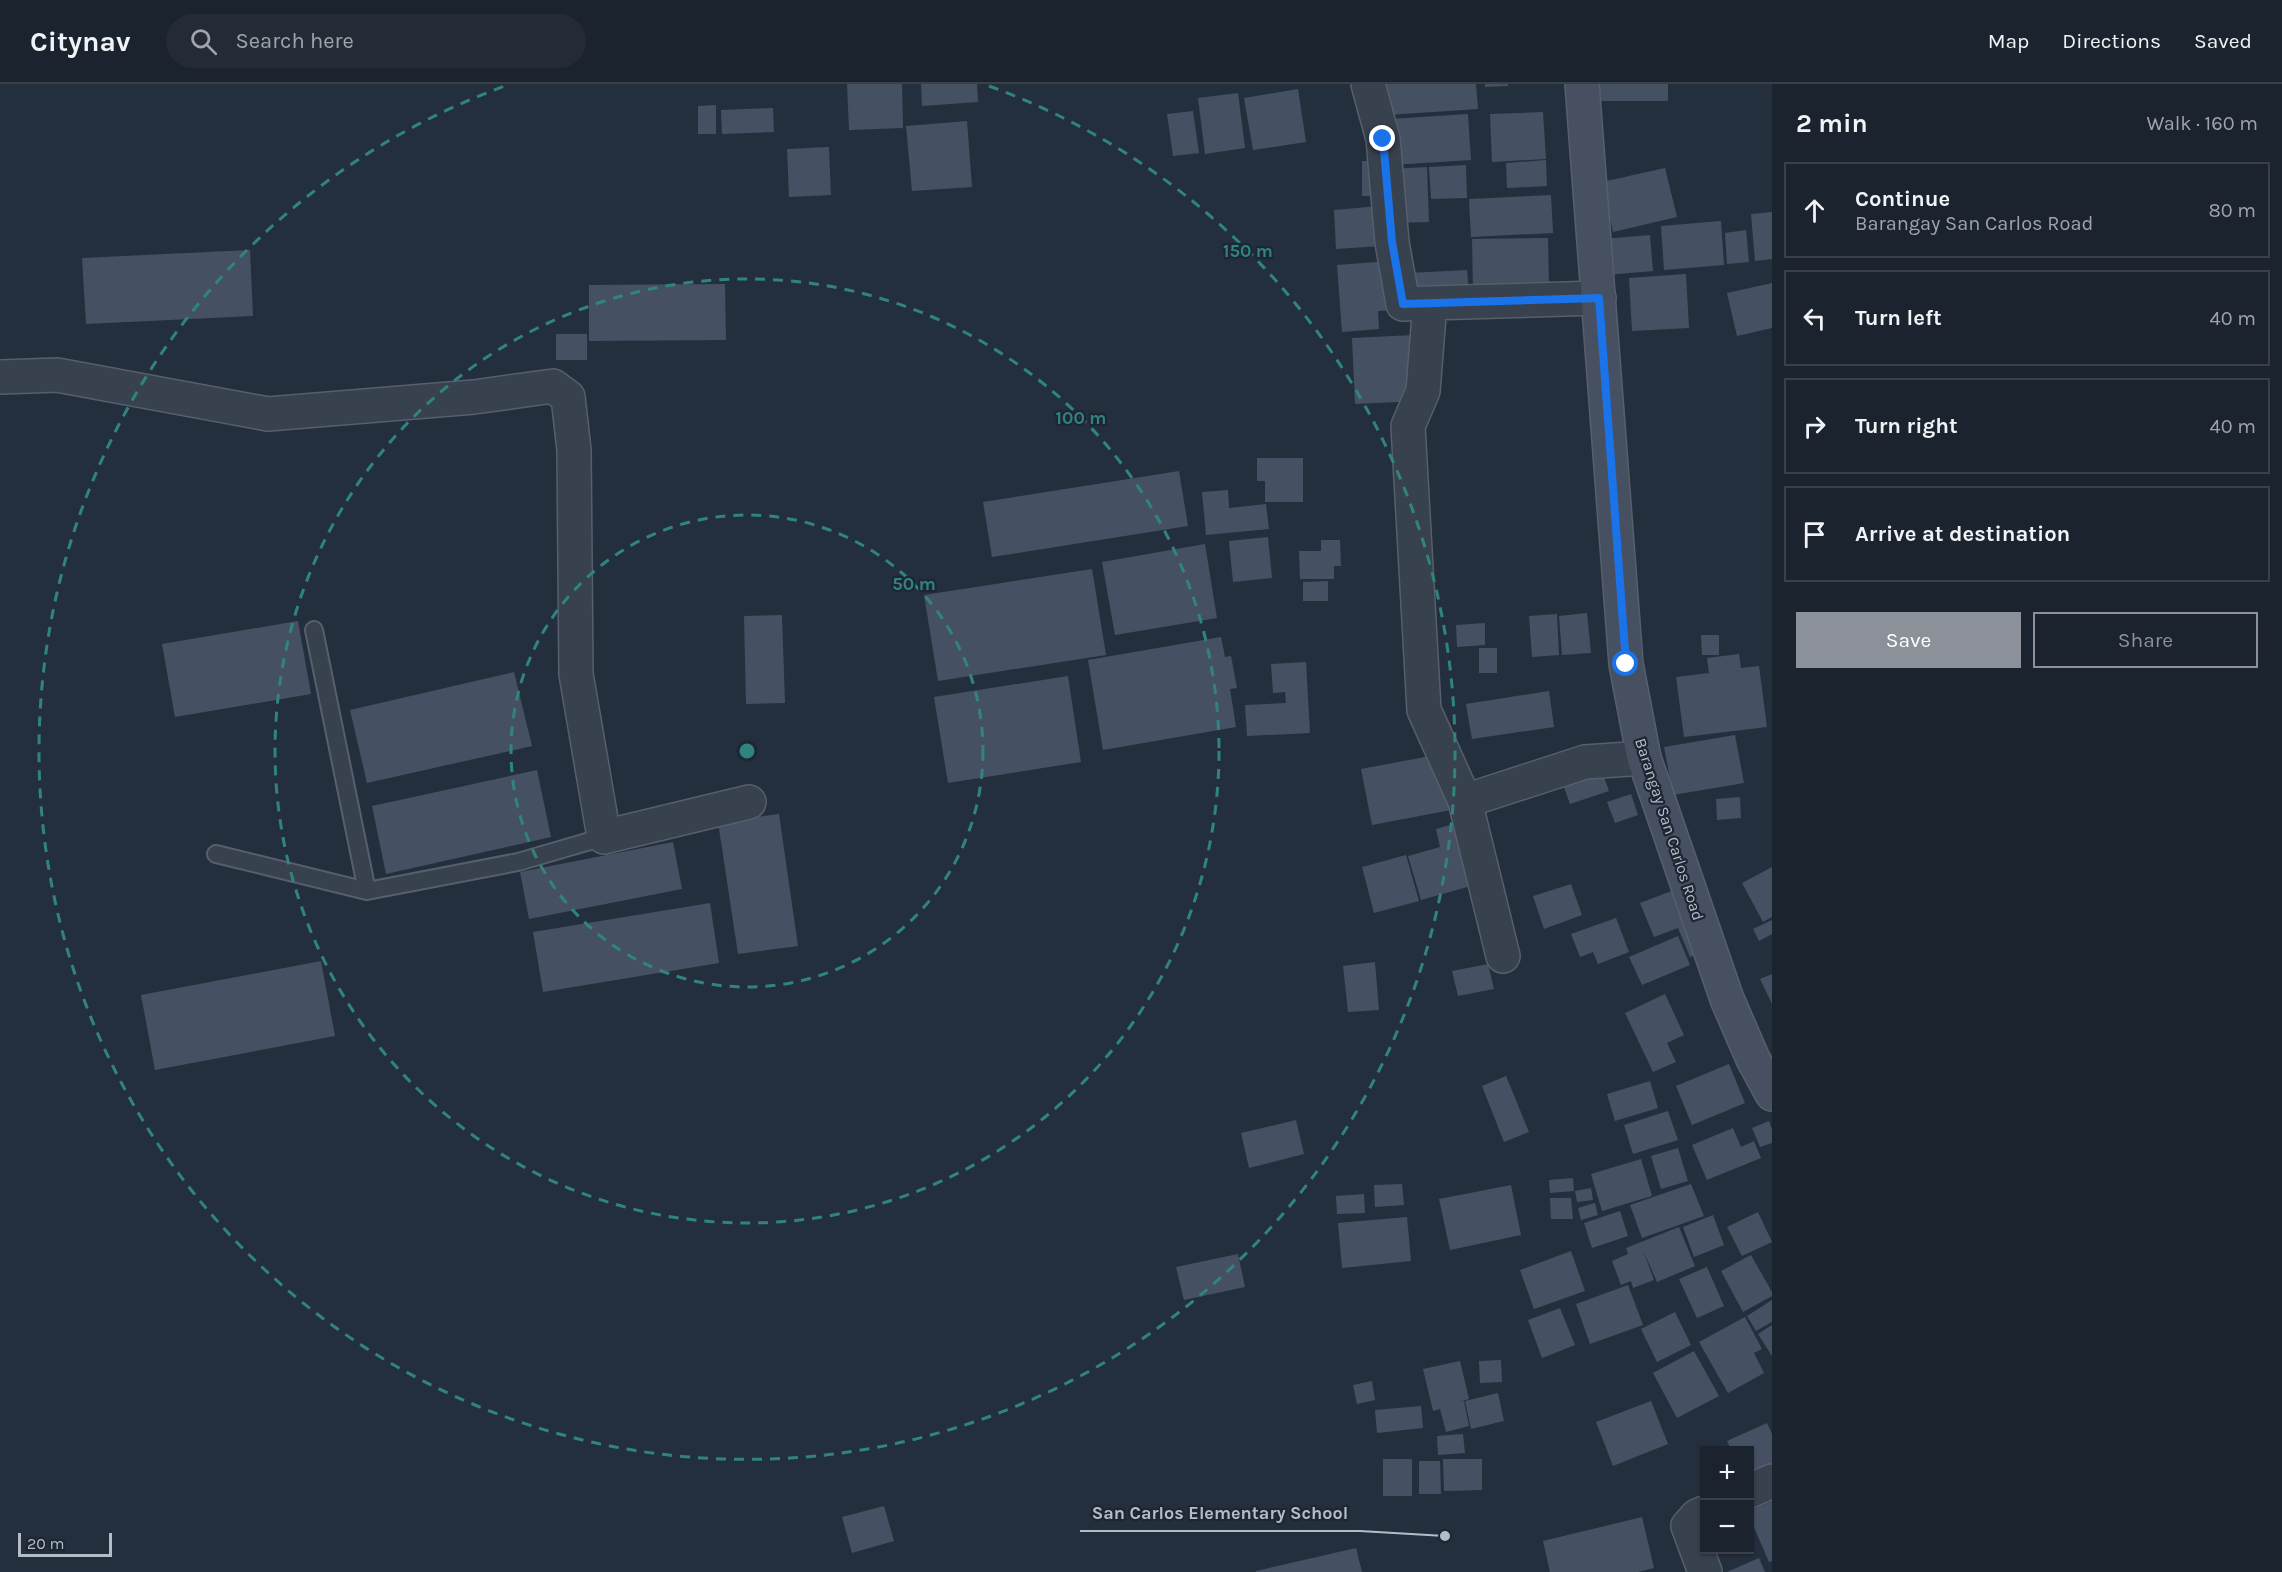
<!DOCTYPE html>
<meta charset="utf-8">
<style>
:root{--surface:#1b232e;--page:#242b36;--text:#f1f3f6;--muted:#a0a4aa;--line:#39404a;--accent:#8c9099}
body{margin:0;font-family:Karla,sans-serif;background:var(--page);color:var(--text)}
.controls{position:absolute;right:18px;bottom:18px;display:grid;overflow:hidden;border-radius:0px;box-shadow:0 2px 4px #0004}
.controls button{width:54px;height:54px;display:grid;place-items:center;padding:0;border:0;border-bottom:2px solid var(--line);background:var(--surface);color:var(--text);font:30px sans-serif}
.scale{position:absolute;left:18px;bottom:15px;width:94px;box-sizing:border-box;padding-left:6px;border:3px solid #b4bcc9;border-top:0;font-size:16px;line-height:21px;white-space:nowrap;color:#b4bcc9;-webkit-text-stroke:4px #1d2633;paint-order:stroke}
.stop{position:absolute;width:18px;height:18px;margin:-14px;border:4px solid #1a73e8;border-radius:50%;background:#fff}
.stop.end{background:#1a73e8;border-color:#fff;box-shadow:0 2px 6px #0008}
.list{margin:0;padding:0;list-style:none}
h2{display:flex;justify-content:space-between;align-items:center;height:78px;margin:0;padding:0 24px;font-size:26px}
h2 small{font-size:20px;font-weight:400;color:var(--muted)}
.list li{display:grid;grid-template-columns:39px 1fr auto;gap:18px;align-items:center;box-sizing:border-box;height:96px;margin:0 12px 12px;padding:0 12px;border:2px solid var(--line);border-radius:0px}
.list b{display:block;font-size:22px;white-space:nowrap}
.list p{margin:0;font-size:20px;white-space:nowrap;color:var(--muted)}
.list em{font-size:20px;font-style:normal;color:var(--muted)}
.actions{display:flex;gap:12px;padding:18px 24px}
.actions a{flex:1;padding:14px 0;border:2px solid var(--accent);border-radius:0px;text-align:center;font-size:21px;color:var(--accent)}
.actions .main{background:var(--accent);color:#fff}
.icon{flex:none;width:33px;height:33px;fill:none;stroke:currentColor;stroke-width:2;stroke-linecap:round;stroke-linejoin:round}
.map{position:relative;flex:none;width:1772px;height:1488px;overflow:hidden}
header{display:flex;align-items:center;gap:36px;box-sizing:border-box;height:84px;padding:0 30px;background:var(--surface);border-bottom:2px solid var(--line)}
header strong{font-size:28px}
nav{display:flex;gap:33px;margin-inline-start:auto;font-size:21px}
.search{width:420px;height:54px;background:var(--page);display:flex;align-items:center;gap:15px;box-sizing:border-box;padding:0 21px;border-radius:33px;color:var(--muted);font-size:22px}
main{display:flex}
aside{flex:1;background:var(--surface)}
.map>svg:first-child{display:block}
.building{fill:#455162}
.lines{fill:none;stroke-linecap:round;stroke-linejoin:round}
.lane-casing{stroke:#565f6c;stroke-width:20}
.street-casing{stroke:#565f6c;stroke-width:36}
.secondary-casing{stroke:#565f6c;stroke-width:36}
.lane{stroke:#38414e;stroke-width:16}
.street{stroke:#38414e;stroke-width:33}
.secondary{stroke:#465061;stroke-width:33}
.route{stroke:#1a73e8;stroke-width:8}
.ring{fill:none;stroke:#308480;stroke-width:3;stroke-dasharray:10 8}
.labels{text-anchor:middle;stroke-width:4.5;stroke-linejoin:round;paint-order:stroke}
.street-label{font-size:16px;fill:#b4bcc9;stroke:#1d2633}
.centre{fill:#308480;stroke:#1d2633;stroke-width:3}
.ring-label{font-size:18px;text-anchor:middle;font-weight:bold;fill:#308480;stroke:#1d2633;stroke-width:4.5;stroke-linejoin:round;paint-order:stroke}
.leader{fill:none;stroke:#b4bcc9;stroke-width:2}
.callout-dot{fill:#b4bcc9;stroke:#1d2633;stroke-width:2}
.callout-label{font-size:18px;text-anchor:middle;font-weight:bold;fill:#b4bcc9;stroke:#1d2633;stroke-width:4.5;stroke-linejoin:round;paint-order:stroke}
</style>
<header>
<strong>Citynav</strong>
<div class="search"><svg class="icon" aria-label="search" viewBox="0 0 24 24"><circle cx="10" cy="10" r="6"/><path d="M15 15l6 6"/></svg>Search here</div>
<nav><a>Map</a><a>Directions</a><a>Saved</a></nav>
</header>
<main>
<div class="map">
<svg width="1772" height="1488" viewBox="0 0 1772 1488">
<rect width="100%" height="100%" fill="#242f3e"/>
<path class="building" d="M847,0H902L903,44L849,46Z
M921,0H977L978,18L922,22Z
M1386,0H1476L1478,25L1388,31Z
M1485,0H1508V2L1485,3Z
M1596,0H1668V17H1596Z
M1298,5L1306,58L1253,66L1244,14Z
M1238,9L1245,64L1205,70L1198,14Z
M716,21V50H698V22Z
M773,24L774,48L722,50L721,26Z
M1193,27L1199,69L1173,72L1167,30Z
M1543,28L1546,75L1492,78L1490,30Z
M1468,30L1471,76L1392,81L1390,35Z
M967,37L972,103L912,107L906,42Z
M829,63L831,111L789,113L787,65Z
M1546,76L1547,102L1507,104L1506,79Z
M1362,77H1381V112H1362Z
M1466,81L1467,114L1431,115L1429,83Z
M1427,83L1429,138L1395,139L1392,85Z
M1665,84L1677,133L1613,148L1602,98Z
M1551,111L1553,149L1471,153L1469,115Z
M1379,122L1382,162L1336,165L1334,126Z
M1772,128V175L1755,177L1751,130Z
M1721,137L1724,181L1664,186L1661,142Z
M1746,146L1749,178L1727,180L1725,149Z
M1650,151L1653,187L1606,191L1603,155Z
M1548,154L1549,206L1473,208L1472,155Z
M250,166L253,232L86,240L82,174Z
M1390,177L1393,226L1378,227L1379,245L1342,248L1337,181Z
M1467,186L1469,208L1410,212L1409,189Z
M1686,190L1689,244L1632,247L1629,194Z
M1772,199V244L1737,252L1727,209Z
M725,200L726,256L589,257V201Z
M556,250H587V276H556Z
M1414,251L1418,317L1355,320L1352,254Z
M1257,374H1303V418H1265V397H1257Z
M1179,387L1188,442L992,473L983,418Z
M1228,406L1229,424L1266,420L1269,445L1206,451L1202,408Z
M1268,453L1272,494L1233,498L1229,457Z
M1321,456H1340L1341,482H1334V495H1300L1299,467H1321Z
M1205,460L1217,534L1115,551L1102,478Z
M1092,485L1106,571L938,597L924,511Z
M1328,497V517H1303V498Z
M1587,529L1591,569L1562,571L1559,532Z
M1557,530L1559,571L1532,573L1529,532Z
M782,531L785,619L746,620L744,532Z
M298,537L311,610L175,633L162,560Z
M1485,539V561L1457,563L1456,541Z
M1701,551H1719V571H1702Z
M1221,553L1225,573L1231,572L1237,604L1230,605L1236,643L1103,666L1088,576Z
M1479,564H1497V589H1479Z
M1739,570L1741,584L1759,582L1767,643L1684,653L1676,593L1709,589L1707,574Z
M1306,578L1310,649L1247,652L1245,621L1286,619L1285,608L1273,609L1271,580Z
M514,588L532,662L367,699L350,626Z
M1068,592L1081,678L948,699L934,613Z
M1549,607L1554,643L1472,655L1466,620Z
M1735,651L1744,699L1673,711L1664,663Z
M1441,670L1451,726L1372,741L1361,685Z
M1599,679L1609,707L1570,720L1560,692Z
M537,686L551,753L386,790L372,722Z
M1631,710L1638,731L1615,739L1607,718Z
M1740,713L1741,734L1717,736L1716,715Z
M779,730L798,862L738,870L718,738Z
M1460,738L1478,800L1421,816L1408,772L1440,763L1436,745Z
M673,758L682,805L529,835L520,788Z
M1406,771L1419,817L1374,829L1362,783Z
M1772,783V833L1763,838L1742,799Z
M1571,800L1582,831L1544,845L1533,812Z
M1677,805L1702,868L1690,873L1678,844L1654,853L1640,819Z
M710,819L719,879L543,908L533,848Z
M1616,834L1629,868L1598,880L1593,868L1580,873L1571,850Z
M1772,836V850L1759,857L1753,845Z
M1678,852L1690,881L1642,901L1629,873Z
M321,877L335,952L155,986L141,911Z
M1375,878L1379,926L1348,928L1343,882Z
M1488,880L1494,905L1458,912L1452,887Z
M1772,890V920L1760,895Z
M1665,910L1684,951L1667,959L1676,978L1653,988L1625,929Z
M1729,980L1745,1019L1692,1041L1676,1002Z
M1506,992L1529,1048L1504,1058L1482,1002Z
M1650,997L1658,1024L1615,1037L1607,1010Z
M1668,1027L1678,1056L1633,1070L1624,1041Z
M1296,1036L1304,1070L1249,1084L1241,1049Z
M1769,1037L1772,1045V1059L1760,1063L1752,1044Z
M1733,1044L1741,1063L1754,1057L1761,1074L1707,1096L1692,1061Z
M1678,1064L1688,1097L1661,1105L1651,1072Z
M1641,1075L1652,1112L1602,1127L1591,1090Z
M1573,1094L1574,1107L1550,1109L1549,1096Z
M1402,1100L1404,1121L1375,1123L1374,1101Z
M1691,1100L1704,1132L1642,1154L1630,1121Z
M1511,1101L1521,1151L1450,1166L1439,1115Z
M1591,1104L1593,1116L1577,1118L1575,1107Z
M1364,1110L1365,1129L1337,1130L1336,1112Z
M1550,1114H1571L1573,1135H1551Z
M1595,1119L1598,1131L1581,1136L1578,1124Z
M1620,1127L1628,1152L1592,1164L1584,1139Z
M1758,1128L1772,1158L1742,1172L1727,1143Z
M1713,1131L1724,1161L1694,1173L1683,1143Z
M1407,1133L1411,1177L1342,1184L1338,1139Z
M1679,1143L1695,1182L1657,1198L1643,1166L1654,1196L1633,1204L1631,1197L1621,1201L1612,1177L1628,1170L1626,1164Z
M1571,1167L1585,1207L1534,1225L1520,1186Z
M1238,1170L1245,1203L1184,1216L1176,1183Z
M1751,1171L1772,1208V1212L1743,1228L1721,1187Z
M1707,1183L1724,1222L1697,1234L1679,1195Z
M1628,1201L1643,1241L1590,1260L1576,1220Z
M1772,1216V1238L1756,1247L1747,1232Z
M1560,1224L1575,1261L1542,1274L1528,1236Z
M1675,1228L1691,1261L1657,1278L1641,1245Z
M1745,1233L1762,1265L1754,1269L1764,1289L1728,1309L1699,1258Z
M1772,1241V1272L1758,1250Z
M1694,1267L1719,1312L1677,1334L1653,1289Z
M1501,1276L1502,1298L1480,1299L1479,1277Z
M1460,1277L1469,1315L1458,1318L1464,1317L1469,1342L1446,1348L1440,1325L1433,1327L1423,1285Z
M1372,1297L1375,1316L1357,1320L1353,1301Z
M1498,1309L1504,1337L1471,1345L1465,1317Z
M1651,1317L1668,1360L1613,1382L1596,1338Z
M1421,1322L1423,1344L1377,1349L1375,1326Z
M1767,1339L1772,1350V1384L1750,1393V1366H1731L1727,1357Z
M1463,1350L1465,1369L1438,1371L1437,1352Z
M1383,1375H1412V1412H1383Z
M1443,1375H1482V1406L1444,1407Z
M1419,1377H1440L1441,1410H1419Z
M1772,1417V1477L1769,1478L1750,1434V1427Z
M884,1422L894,1457L852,1469L842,1433Z
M1642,1433L1654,1484L1638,1488H1550L1543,1457Z
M1356,1464L1362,1488H1256V1487Z
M1759,1474L1765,1488H1727Z"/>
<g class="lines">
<defs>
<path id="lane" d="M314,546L367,807
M216,770L367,807L518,778L604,753"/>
<path id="street" d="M1368,0L1383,55L1392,158L1403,220L1430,219L1423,307L1408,342L1424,626L1465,717L1503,872
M1430,219L1599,214
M0,293L57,291L268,330L474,313L553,302L568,313L574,366L576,590L604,753L749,718
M1465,717L1585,678L1644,674
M1750,1407L1772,1397
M1704,1429L1697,1432L1688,1442L1705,1488"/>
<path id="secondary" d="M1582,0L1626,580L1644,674L1727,915L1753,975L1772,1010"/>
</defs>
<use href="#lane" class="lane-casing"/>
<use href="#street" class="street-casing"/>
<use href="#secondary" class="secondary-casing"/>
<use href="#lane" class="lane"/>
<use href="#street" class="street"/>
<use href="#secondary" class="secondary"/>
</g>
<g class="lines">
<path class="route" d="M1383,55L1392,158L1403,220L1599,214L1626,580"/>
</g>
<g class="ring">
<circle cx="747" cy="667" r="236"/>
<circle cx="747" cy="667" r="472"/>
<path d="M989 2A708 708 0 1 1 505 2"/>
</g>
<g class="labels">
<g class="street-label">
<text transform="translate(1670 745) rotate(72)" y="6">Barangay San Carlos Road</text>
</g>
</g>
<circle cx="747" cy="667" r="9" class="centre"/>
<g class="ring-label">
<text x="1248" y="173">150 m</text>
<text x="1081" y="340">100 m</text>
<text x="914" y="506">50 m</text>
</g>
<path class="leader" d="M1445 1452L1360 1447H1080"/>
<circle class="callout-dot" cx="1445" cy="1452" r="6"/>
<g class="callout-label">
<text x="1220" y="1435">San Carlos Elementary School</text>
</g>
</svg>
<div class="controls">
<button>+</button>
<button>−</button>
</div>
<div class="scale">20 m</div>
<div class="stop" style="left:1626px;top:580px"></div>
<div class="stop end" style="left:1383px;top:55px"></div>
</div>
<aside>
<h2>2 min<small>Walk · 160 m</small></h2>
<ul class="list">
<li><svg class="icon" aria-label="ahead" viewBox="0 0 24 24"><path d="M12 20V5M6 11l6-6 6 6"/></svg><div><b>Continue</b><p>Barangay San Carlos Road</p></div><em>80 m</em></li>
<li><svg class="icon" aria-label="left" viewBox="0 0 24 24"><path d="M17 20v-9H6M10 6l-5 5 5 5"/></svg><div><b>Turn left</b></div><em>40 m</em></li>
<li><svg class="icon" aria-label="right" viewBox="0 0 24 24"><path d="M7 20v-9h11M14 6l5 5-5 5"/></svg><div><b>Turn right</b></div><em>40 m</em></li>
<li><svg class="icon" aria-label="arrive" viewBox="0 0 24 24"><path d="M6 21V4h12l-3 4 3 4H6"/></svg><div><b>Arrive at destination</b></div></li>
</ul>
<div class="actions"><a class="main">Save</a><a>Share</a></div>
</aside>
</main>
